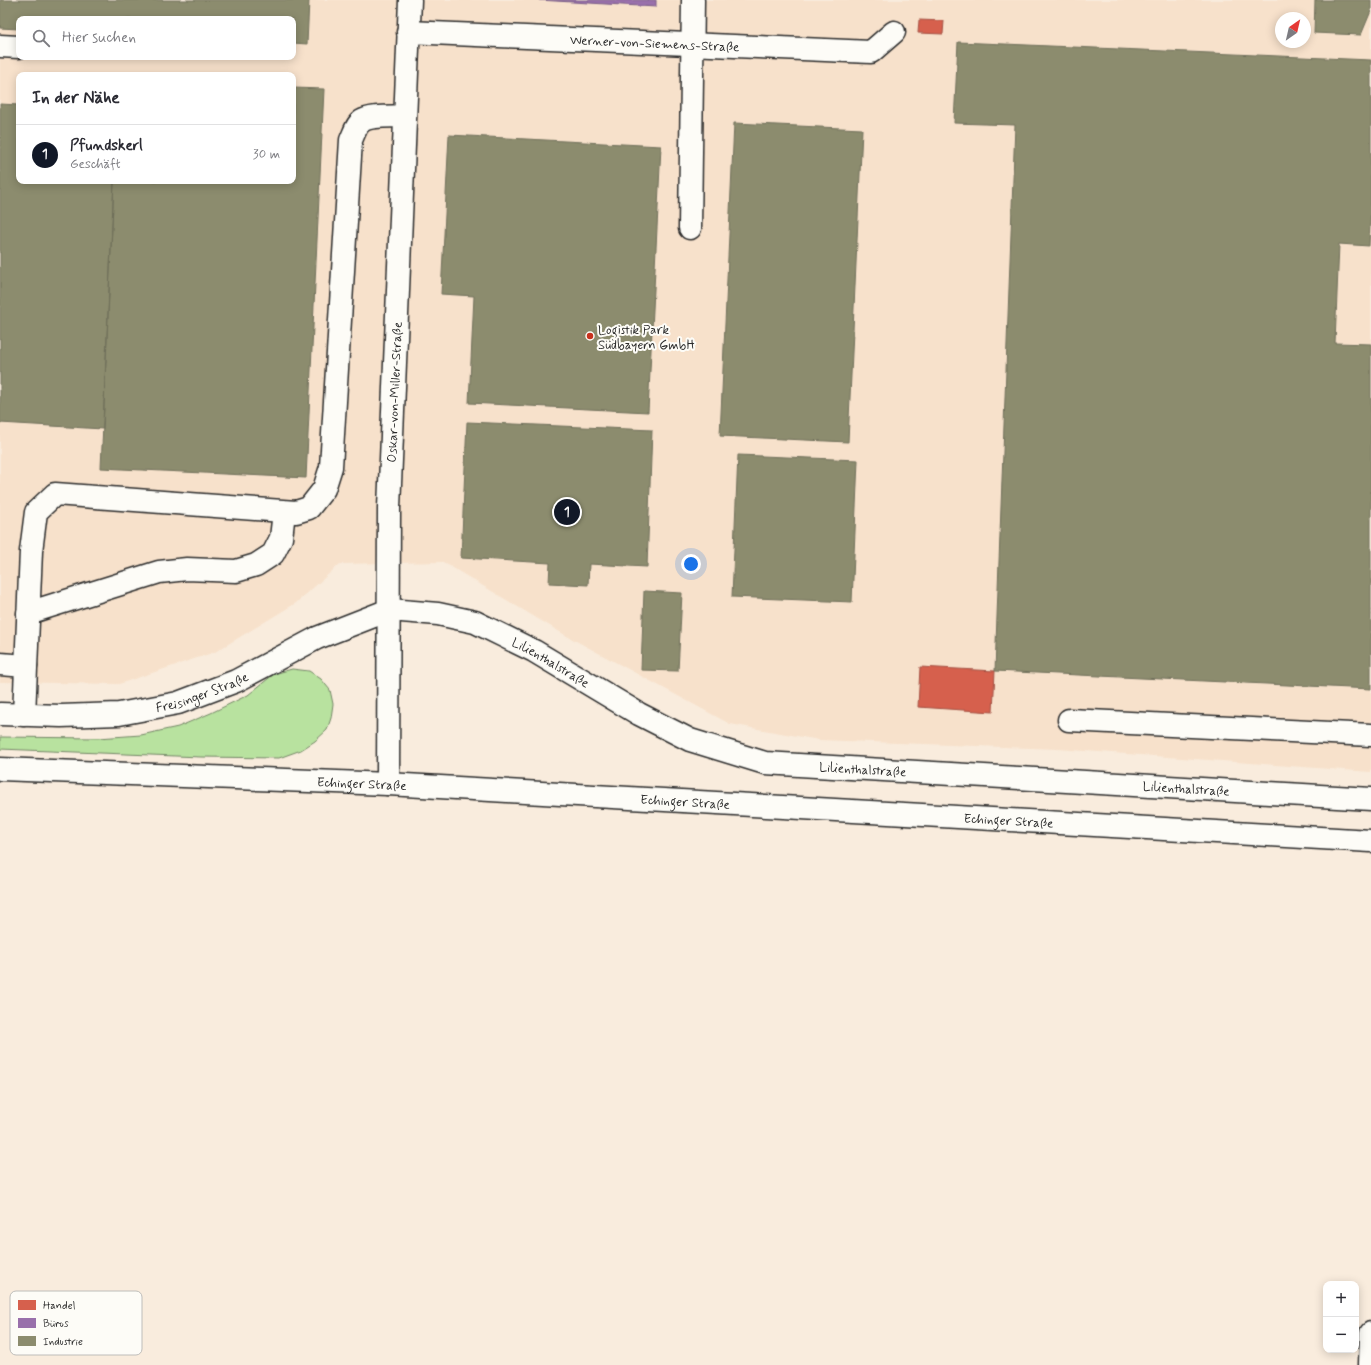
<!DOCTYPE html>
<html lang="de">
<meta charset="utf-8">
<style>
:root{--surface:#fff;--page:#f7f7f7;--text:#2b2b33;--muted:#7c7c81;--line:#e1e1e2;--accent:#111827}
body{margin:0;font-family:Mynerve,sans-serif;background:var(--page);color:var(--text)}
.controls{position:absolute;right:12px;bottom:12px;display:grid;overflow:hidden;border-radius:8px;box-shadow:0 2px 10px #0003}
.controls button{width:36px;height:36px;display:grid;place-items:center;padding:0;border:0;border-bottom:1px solid var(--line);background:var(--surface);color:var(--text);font:20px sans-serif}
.compass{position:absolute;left:1275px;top:12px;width:36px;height:36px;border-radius:50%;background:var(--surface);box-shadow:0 2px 10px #0003;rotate:34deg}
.you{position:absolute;left:691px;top:564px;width:14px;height:14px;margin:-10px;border:3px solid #fff;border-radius:50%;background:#1a73e8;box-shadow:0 0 0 6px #1a73e833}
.badge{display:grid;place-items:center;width:26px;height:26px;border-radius:50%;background:var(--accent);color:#fff;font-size:13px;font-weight:700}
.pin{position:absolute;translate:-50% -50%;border:2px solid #fff;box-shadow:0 1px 4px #0006}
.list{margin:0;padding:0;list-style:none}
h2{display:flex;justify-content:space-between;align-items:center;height:52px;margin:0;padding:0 16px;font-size:17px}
h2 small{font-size:13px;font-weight:400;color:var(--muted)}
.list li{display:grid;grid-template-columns:26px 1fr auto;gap:12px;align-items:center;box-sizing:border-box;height:60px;padding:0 16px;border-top:1px solid var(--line)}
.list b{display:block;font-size:15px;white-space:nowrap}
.list p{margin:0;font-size:13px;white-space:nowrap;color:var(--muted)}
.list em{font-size:13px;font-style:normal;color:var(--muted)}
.icon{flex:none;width:22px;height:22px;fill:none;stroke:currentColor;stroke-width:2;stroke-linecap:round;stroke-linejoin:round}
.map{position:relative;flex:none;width:1371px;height:1365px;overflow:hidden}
.search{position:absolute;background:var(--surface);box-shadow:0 2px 10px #0003;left:16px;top:16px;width:280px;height:44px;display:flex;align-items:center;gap:10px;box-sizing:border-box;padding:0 14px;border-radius:8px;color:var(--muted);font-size:15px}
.panel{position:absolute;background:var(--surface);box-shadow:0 2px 10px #0003;left:16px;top:72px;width:280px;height:112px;border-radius:8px}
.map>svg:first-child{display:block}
.built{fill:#f7e1cb;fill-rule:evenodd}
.green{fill:#b8e29f;stroke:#728665}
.shops{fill:#d6604d;stroke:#a35043}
.offices{fill:#9970ab;stroke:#785b85}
.industry{fill:#8c8c6e;stroke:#6f6f5a}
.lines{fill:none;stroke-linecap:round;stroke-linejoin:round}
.minor-casing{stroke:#2b2b2b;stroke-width:25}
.major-casing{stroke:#2b2b2b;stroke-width:25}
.minor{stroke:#fdfcf7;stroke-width:22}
.major{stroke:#fdfcf7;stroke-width:22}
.poi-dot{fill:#c8321e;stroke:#fdfcf7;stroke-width:1.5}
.labels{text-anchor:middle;stroke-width:4;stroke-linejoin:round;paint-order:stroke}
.street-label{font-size:13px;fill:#2b2b2b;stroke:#fdfcf7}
.poi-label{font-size:13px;fill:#2b2b2b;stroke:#fdfcf7;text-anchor:start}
.key{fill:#fdfcf7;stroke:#bebdba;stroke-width:1}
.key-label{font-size:11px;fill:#2b2b2b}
</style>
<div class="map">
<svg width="1371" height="1365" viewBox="0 0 1371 1365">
<rect width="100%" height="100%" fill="#f9ecdd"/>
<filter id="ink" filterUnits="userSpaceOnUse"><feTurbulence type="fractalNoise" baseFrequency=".025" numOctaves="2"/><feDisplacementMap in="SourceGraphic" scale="8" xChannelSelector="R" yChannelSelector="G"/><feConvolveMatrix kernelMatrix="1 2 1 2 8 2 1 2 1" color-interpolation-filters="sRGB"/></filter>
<g filter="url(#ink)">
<path class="built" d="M0,0H1371V772L1058,749L819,740L730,724L565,635L443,562L340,564L296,603L215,652L119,684L0,682ZM1281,18H1305V42H1281ZM19,19H293V57H19ZM19,75H293V181H19Z"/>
<path class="green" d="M292,669L309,671L321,679L330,690L333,704L331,718L327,730L315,741L301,750L279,758L201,757L0,749V737L98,738L141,735L178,727L211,713L248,695L274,674Z"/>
<path class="shops" d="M919,20L944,21L943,34L918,33Z
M920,667L995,671L993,712L918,707Z"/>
<path class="offices" d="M539,0H656V7Z"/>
<path class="industry" d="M0,0H309L307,44L293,43V19H19V29L0,28Z
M1315,0H1371V11L1361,35L1314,33Z
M958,42L1371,60V206L1369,246L1339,244L1335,343L1371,344V689L995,671L1015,125L954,123Z
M293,88L324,89L306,478L101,468L114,181H293Z
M0,104L19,105V181H114L103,429L0,423Z
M734,123L862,129L848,442L720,436Z
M449,135L661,146L648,412L469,403L474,296L441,294Z
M467,422L652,430L647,567L589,564L588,585L549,583L550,563L461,558Z
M738,455L858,460L852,602L732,597Z
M644,591L682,593L678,671L641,670Z"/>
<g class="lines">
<defs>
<g id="minor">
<path id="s1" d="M408,32L871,52L894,32"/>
<path d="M0,46L19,47"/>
<path d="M690,228L693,0"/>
<path d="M28,613L159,572L187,569L236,571L256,565L273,554L281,538L284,512"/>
<path d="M0,664L26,666"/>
<path id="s2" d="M0,714L61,716L119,714L178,703L236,681L317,638L389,610L438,614L475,622L534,651L639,714L690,740L765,763L1371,799"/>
<path d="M24,715L31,551L36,512L55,494L296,512L309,508L324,489L331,467L351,140C354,134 356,125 362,121C371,115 393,117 404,116"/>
<path d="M1069,720L1371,735"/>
<path id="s3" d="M388,784L389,508L410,0"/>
<path d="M1370,1365L1371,1333"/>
</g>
<g id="major">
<path id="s4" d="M0,769L388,784L1371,841"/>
</g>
</defs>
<use href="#minor" class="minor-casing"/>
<use href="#major" class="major-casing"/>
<use href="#minor" class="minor"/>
<use href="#major" class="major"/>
</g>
</g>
<circle class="poi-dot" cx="590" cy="336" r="4"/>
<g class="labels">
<g class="street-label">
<text dy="5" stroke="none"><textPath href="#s1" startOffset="247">Werner-von-Siemens-Straße</textPath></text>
<text dy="5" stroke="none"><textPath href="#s3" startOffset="392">Oskar-von-Miller-Straße</textPath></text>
<text dy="5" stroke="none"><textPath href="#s2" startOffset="583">Lilienthalstraße</textPath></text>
<text dy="5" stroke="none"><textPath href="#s2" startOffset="205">Freisinger Straße</textPath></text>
<text dy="5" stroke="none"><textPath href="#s2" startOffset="919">Lilienthalstraße</textPath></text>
<text dy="5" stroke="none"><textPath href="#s4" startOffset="362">Echinger Straße</textPath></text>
<text dy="5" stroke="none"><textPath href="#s2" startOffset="1243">Lilienthalstraße</textPath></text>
<text dy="5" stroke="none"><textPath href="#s4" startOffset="686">Echinger Straße</textPath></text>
<text dy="5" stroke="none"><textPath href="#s4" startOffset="1010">Echinger Straße</textPath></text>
</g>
<g class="poi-label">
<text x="598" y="334">Logistik Park<tspan x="598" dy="15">Südbayern GmbH</tspan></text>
</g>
</g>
<rect x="10" y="1291" width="132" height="64" rx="6" class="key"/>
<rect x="18" y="1300" width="18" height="10" fill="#d6604d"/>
<rect x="18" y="1318" width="18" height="10" fill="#9970ab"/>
<rect x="18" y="1336" width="18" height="10" fill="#8c8c6e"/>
<g class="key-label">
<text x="43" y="1309">Handel</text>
<text x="43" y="1327">Büros</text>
<text x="43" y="1345">Industrie</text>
</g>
</svg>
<div class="controls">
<button>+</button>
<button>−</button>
</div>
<svg class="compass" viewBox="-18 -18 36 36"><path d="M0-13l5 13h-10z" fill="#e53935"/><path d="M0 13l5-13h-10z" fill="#7c7c81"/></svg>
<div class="you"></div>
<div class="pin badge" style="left:567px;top:512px">1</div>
<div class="search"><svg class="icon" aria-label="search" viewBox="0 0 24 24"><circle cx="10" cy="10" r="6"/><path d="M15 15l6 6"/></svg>Hier suchen</div>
<section class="panel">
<h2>In der Nähe<small></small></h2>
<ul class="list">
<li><span class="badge">1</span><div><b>Pfundskerl</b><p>Geschäft</p></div><em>30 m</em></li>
</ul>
</section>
</div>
